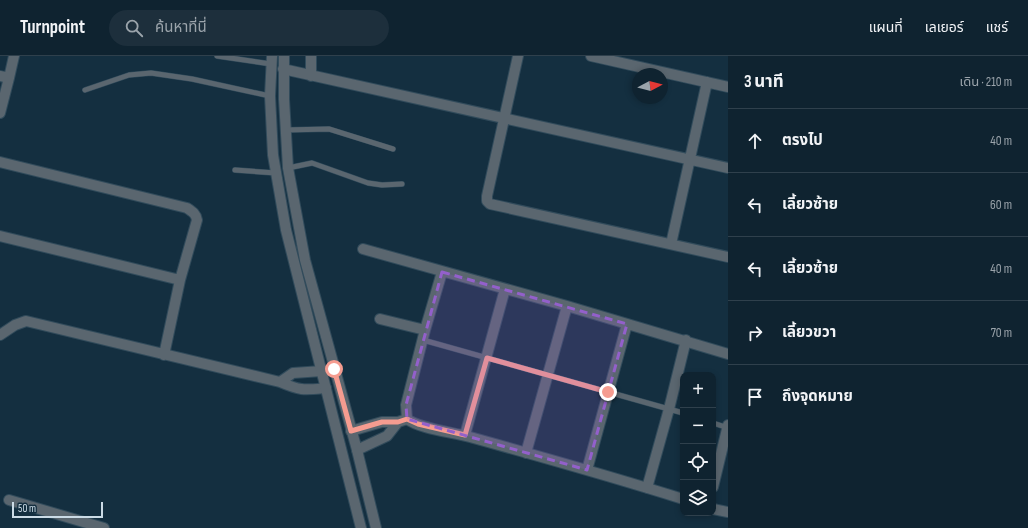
<!DOCTYPE html>
<html lang="th">
<meta charset="utf-8">
<style>
:root{--surface:#0f2330;--page:#1d2f3c;--text:#f1f3f6;--muted:#9ba4ab;--line:#2f404c}
body{margin:0;font-family:"Sofia Sans Condensed","Noto Sans Thai",sans-serif;background:var(--page);color:var(--text)}
.controls{position:absolute;right:12px;bottom:12px;display:grid;overflow:hidden;border-radius:8px;box-shadow:0 2px 6px #0003}
.controls button{width:36px;height:36px;display:grid;place-items:center;padding:0;border:0;border-bottom:1px solid var(--line);background:var(--surface);color:var(--text);font:20px sans-serif}
.compass{position:absolute;left:632px;top:12px;width:36px;height:36px;border-radius:50%;background:var(--surface);box-shadow:0 2px 6px #0003;rotate:83deg}
.scale{position:absolute;left:12px;bottom:10px;width:91px;box-sizing:border-box;padding-left:4px;border:2px solid #cbdbe6;border-top:0;font-size:11px;line-height:14px;white-space:nowrap;color:#cbdbe6;-webkit-text-stroke:3px #142f40;paint-order:stroke}
.stop{position:absolute;width:12px;height:12px;margin:-9px;border:3px solid #f59c90;border-radius:50%;background:#fff}
.stop.end{background:#f59c90;border-color:#fff;box-shadow:0 1px 4px #0008}
.list{margin:0;padding:0;list-style:none}
h2{display:flex;justify-content:space-between;align-items:center;height:52px;margin:0;padding:0 16px;font-size:17px}
h2 small{font-size:13px;font-weight:400;color:var(--muted)}
.list li{display:grid;grid-template-columns:26px 1fr auto;gap:12px;align-items:center;box-sizing:border-box;height:64px;padding:0 16px;border-top:1px solid var(--line)}
.list b{display:block;font-size:15px;white-space:nowrap}
.list em{font-size:13px;font-style:normal;color:var(--muted)}
.icon{flex:none;width:22px;height:22px;fill:none;stroke:currentColor;stroke-width:2;stroke-linecap:round;stroke-linejoin:round}
.map{position:relative;flex:none;width:728px;height:472px;overflow:hidden}
header{display:flex;align-items:center;gap:24px;box-sizing:border-box;height:56px;padding:0 20px;background:var(--surface);border-bottom:1px solid var(--line)}
header strong{font-size:19px}
nav{display:flex;gap:22px;margin-inline-start:auto;font-size:14px}
.search{width:280px;height:36px;background:var(--page);display:flex;align-items:center;gap:10px;box-sizing:border-box;padding:0 14px;border-radius:22px;color:var(--muted);font-size:15px}
main{display:flex}
aside{flex:1;background:var(--surface)}
.map>svg:first-child{display:block}
.lines{fill:none;stroke-linecap:round;stroke-linejoin:round}
.service-casing{stroke:#314b5b;stroke-width:6}
.minor-casing{stroke:#314b5b;stroke-width:12}
.tertiary-casing{stroke:#314b5b;stroke-width:12}
.service{stroke:#5a666f;stroke-width:5}
.minor{stroke:#5a666f;stroke-width:10}
.tertiary{stroke:#5a666f;stroke-width:10}
.route{stroke:#f59c90;stroke-width:5}
.marked{fill:#9360cb;fill-opacity:0.2;stroke:#9360cb;stroke-width:3;stroke-dasharray:8 5;stroke-linejoin:round}
</style>
<header>
<strong>Turnpoint</strong>
<div class="search"><svg class="icon" aria-label="search" viewBox="0 0 24 24"><circle cx="10" cy="10" r="6"/><path d="M15 15l6 6"/></svg>ค้นหาที่นี่</div>
<nav><a>แผนที่</a><a>เลเยอร์</a><a>แชร์</a></nav>
</header>
<main>
<div class="map">
<svg width="728" height="472" viewBox="0 0 728 472">
<rect width="100%" height="100%" fill="#142f40"/>
<g class="lines">
<defs>
<path id="service" d="M217,0L271,8
M85,34L129,19L151,17L192,23L270,40
M285,74L329,73L393,93
M288,112L312,107L368,127L382,129L402,128
M235,114L276,117
M423,284L683,357
M713,367L728,372"/>
<path id="minor" d="M518,0L487,140V145L490,148L728,201
M591,0L728,31
M283,13L728,112
M0,20L9,22L14,0
M311,20V0
M0,57L9,22
M0,106L187,152C193,156 196,158 197,164L180,224L164,299
M0,180L180,224
M671,188L707,26
M363,193L567,250L728,298
M442,216L425,274L406,349L407,363C420,373 453,376 470,381C542,401 613,421 683,443
M380,263L425,274
M0,279L15,269L26,265L280,326C301,335 304,334 326,332
M280,326L293,317L322,315
M351,375L382,366H398L407,363
M465,379L505,233
M357,394L387,380L398,366
M526,397L567,250
M587,414L627,268
M713,431L728,369
M647,432L669,353L686,284
M9,444L104,472
M713,453L728,456"/>
<path id="tertiary" d="M272,0L270,40L273,99L286,174L361,472
M284,0V43L288,112L305,204L357,394L376,472"/>
</defs>
<use href="#service" class="service-casing"/>
<use href="#minor" class="minor-casing"/>
<use href="#tertiary" class="tertiary-casing"/>
<use href="#service" class="service"/>
<use href="#minor" class="minor"/>
<use href="#tertiary" class="tertiary"/>
</g>
<g class="lines">
<path class="route" d="M334,313L351,375L382,366H398L407,363L418,368L465,379L487,302L608,336"/>
</g>
<path class="marked" d="M442,216L627,268L587,414L407,363L406,349Z"/>
</svg>
<div class="controls">
<button>+</button>
<button>−</button>
<button><svg class="icon" aria-label="locate" viewBox="0 0 24 24"><circle cx="12" cy="12" r="6"/><path d="M12 2v4M12 18v4M2 12h4M18 12h4"/></svg></button>
<button><svg class="icon" aria-label="layers" viewBox="0 0 24 24"><path d="M12 4l9 5-9 5-9-5zM3 14l9 5 9-5"/></svg></button>
</div>
<svg class="compass" viewBox="-18 -18 36 36"><path d="M0-13l5 13h-10z" fill="#e53935"/><path d="M0 13l5-13h-10z" fill="#9ba4ab"/></svg>
<div class="scale">50 m</div>
<div class="stop" style="left:334px;top:313px"></div>
<div class="stop end" style="left:608px;top:336px"></div>
</div>
<aside>
<h2>3 นาที<small>เดิน · 210 m</small></h2>
<ul class="list">
<li><svg class="icon" aria-label="ahead" viewBox="0 0 24 24"><path d="M12 20V5M6 11l6-6 6 6"/></svg><div><b>ตรงไป</b></div><em>40 m</em></li>
<li><svg class="icon" aria-label="left" viewBox="0 0 24 24"><path d="M17 20v-9H6M10 6l-5 5 5 5"/></svg><div><b>เลี้ยวซ้าย</b></div><em>60 m</em></li>
<li><svg class="icon" aria-label="left" viewBox="0 0 24 24"><path d="M17 20v-9H6M10 6l-5 5 5 5"/></svg><div><b>เลี้ยวซ้าย</b></div><em>40 m</em></li>
<li><svg class="icon" aria-label="right" viewBox="0 0 24 24"><path d="M7 20v-9h11M14 6l5 5-5 5"/></svg><div><b>เลี้ยวขวา</b></div><em>70 m</em></li>
<li><svg class="icon" aria-label="arrive" viewBox="0 0 24 24"><path d="M6 21V4h12l-3 4 3 4H6"/></svg><div><b>ถึงจุดหมาย</b></div></li>
</ul>
</aside>
</main>
